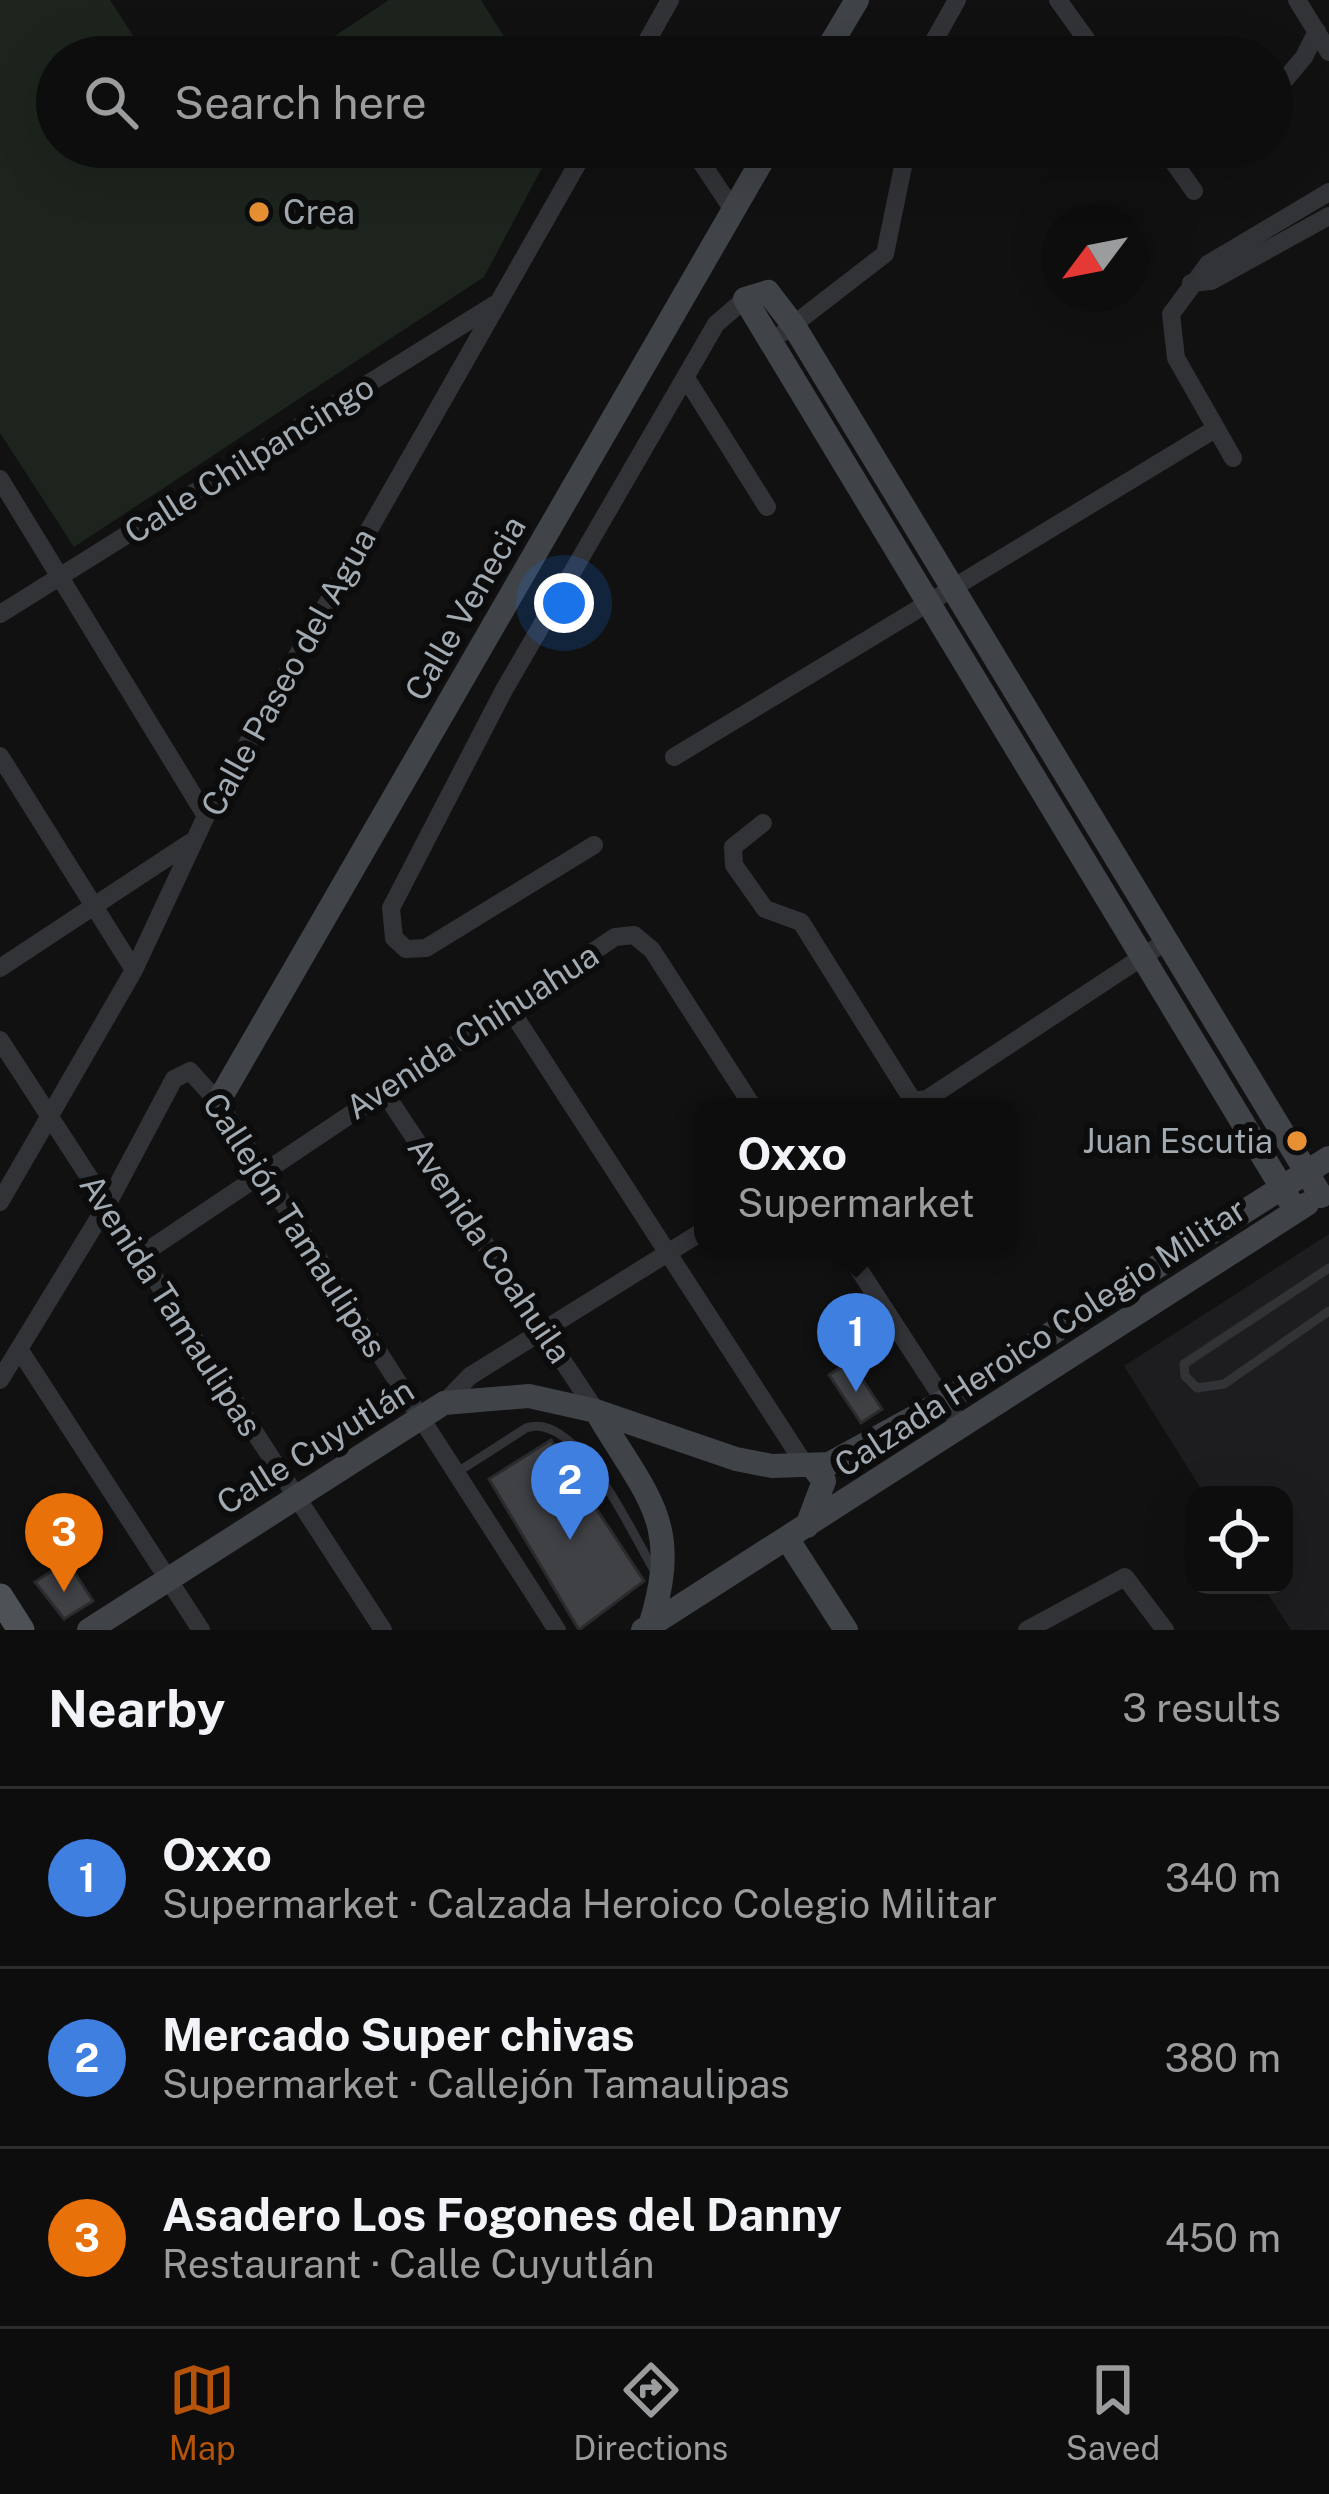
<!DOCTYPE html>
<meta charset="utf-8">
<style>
:root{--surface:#0d0d0e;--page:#161617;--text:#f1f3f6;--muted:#9a9c9e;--line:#2d2d2e;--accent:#b45309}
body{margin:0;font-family:"Public Sans",sans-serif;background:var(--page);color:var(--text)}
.controls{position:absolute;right:36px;bottom:36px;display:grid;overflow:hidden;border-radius:24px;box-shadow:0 12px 48px #0002}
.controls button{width:108px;height:108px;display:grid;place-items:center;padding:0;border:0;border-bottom:3px solid var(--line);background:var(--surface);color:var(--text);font:60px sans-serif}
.compass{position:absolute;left:1041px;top:204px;width:108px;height:108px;border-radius:50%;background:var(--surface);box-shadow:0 12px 48px #0002;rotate:238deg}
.you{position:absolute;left:564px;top:603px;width:42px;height:42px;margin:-30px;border:9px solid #fff;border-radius:50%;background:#1a73e8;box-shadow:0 0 0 18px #1a73e833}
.badge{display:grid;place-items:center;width:78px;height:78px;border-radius:50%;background:var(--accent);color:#fff;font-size:39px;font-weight:700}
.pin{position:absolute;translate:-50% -99px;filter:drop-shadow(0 3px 6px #0008)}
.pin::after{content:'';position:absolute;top:63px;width:42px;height:36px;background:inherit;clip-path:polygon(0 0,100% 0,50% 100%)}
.popup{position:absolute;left:694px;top:1098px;width:324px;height:156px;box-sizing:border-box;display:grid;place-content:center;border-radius:24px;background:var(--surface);filter:drop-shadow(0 3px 9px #0005);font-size:39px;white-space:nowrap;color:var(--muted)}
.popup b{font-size:45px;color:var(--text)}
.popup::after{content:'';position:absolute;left:50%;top:100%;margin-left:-24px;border:24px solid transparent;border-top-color:var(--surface)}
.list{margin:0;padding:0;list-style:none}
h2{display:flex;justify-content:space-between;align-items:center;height:156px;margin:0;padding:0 48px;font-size:51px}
h2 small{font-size:39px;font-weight:400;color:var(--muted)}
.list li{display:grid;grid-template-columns:78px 1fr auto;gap:36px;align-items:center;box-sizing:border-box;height:180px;padding:0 48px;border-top:3px solid var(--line)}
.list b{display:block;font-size:45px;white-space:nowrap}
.list p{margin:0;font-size:39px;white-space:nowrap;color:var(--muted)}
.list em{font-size:39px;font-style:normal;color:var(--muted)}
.icon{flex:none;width:66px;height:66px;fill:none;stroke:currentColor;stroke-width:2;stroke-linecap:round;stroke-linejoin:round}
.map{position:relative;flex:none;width:1329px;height:1630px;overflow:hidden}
.search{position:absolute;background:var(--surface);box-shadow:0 12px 48px #0002;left:36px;right:36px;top:36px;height:132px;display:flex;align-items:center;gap:30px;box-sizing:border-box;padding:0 42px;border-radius:66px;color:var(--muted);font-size:45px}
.sheet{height:696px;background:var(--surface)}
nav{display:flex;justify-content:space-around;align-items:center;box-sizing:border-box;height:168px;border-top:3px solid var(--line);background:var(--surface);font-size:33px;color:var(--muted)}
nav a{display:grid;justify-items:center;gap:6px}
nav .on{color:var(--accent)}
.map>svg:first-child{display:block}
.built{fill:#1d1d1f}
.green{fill:#1d241d}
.building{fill:#404145;stroke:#2b2b2e;stroke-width:3}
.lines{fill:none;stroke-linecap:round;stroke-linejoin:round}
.lane{stroke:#323337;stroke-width:9}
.street{stroke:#323337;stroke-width:18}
.secondary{stroke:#404347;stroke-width:24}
.primary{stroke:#4e5156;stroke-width:27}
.poi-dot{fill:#e79033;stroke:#0c0c0d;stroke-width:4.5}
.labels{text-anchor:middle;stroke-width:12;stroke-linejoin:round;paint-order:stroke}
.poi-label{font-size:33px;fill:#a2aab2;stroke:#0c0c0d;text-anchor:start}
.street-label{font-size:33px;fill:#a2aab2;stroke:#0c0c0d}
</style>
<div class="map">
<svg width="1329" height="1630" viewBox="0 0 1329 1630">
<rect width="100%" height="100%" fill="#111112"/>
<path class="built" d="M1329,1234V1630H1291L1262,1585H1284V1495H1205L1124,1366Z"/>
<path class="green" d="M0,0H110L147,57H57V147H553L484,277L74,547L0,433Z
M389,0H481L517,57H303Z"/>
<path class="building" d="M850,1361L882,1409L861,1423L829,1375Z
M551,1440L644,1581L579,1630L489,1479Z
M67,1561L93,1601L64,1619L35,1582Z"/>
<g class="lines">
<path class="lane" d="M1329,1268L1184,1364L1185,1376L1197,1388L1224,1384L1329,1311
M456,1473L526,1428C577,1410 631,1532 654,1570"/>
<path class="street" d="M1058,0L1099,57
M1297,0L1329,52
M638,57L670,0
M925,57L957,0
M1272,95L1304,57L1317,31
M691,147L733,210
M1163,147L1194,191
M1191,283L1211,281L1329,216
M784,332L885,254L907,147
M686,378L767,507
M1233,458L1176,358L1171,314L1208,264L1329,192
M0,479L206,816
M0,614L494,305
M0,756L134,970
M674,757L1215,429
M763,823L733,847L734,865L765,909L801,922L913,1101L927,1099L1165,942
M594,845L426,948L406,949L394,938L391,908L504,690L716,324L745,299
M0,968L191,842
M508,1006L807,1468
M0,1040L383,1630
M382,1089L596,1411
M0,1202L134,970L206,816L587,147
M843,1245L960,1425
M141,1255L615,937L634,935L652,950L753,1107
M19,1349L201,1630
M0,1380L108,1203L174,1079L190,1071L218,1102L557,1630
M444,1403L470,1376L703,1231
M1027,1630L1125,1577L1165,1630"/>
<path class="secondary" d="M823,57L857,0
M218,1102L770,147
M1296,1211L745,299L768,292L794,326L1321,1196
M596,1411C647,1498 683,1521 650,1626
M807,1526L824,1481L813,1467
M788,1540L846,1630
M89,1630L444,1403L529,1396L596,1411L736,1459L772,1466L829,1464L946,1400L1329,1158
M643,1630L1307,1204"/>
<path class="primary" d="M0,1597L21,1630"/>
</g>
<g class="poi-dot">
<circle cx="259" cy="212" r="12"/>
<circle cx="1297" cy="1141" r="12"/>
</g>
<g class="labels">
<g class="poi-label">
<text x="283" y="224">Crea</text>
<text x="1273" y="1153" text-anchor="end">Juan Escutia</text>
</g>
<g class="street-label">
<text transform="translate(249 459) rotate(-32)" y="12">Calle Chilpancingo</text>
<text transform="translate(465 608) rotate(-60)" y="12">Calle Venecia</text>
<text transform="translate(288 672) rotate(-61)" y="12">Calle Paseo del Agua</text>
<text transform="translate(472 1031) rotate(-33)" y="12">Avenida Chihuahua</text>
<text transform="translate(295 1225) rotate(57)" y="12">Callejón Tamaulipas</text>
<text transform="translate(490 1250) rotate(56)" y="12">Avenida Coahuila</text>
<text transform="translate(171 1305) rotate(57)" y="12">Avenida Tamaulipas</text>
<text transform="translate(1040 1337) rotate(-33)" y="12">Calzada Heroico Colegio Militar</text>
<text transform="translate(315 1446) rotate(-32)" y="12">Calle Cuyutlán</text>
</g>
</g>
</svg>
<div class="controls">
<button><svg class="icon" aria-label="locate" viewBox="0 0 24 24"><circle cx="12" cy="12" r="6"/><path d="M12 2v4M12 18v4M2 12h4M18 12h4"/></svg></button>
</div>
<svg class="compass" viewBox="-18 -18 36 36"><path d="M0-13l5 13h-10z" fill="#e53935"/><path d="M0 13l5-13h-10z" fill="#9a9c9e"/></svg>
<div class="you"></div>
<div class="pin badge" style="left:856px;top:1392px;background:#3f7fe0">1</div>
<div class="popup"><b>Oxxo</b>Supermarket</div>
<div class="pin badge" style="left:570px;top:1540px;background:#3f7fe0">2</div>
<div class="pin badge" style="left:64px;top:1592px;background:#e8710a">3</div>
<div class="search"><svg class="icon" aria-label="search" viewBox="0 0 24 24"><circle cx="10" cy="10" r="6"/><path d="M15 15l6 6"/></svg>Search here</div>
</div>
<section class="sheet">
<h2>Nearby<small>3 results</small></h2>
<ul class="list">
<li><span class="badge" style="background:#3f7fe0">1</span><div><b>Oxxo</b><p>Supermarket · Calzada Heroico Colegio Militar</p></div><em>340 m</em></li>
<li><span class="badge" style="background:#3f7fe0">2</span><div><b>Mercado Super chivas</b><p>Supermarket · Callejón Tamaulipas</p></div><em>380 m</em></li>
<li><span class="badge" style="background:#e8710a">3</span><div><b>Asadero Los Fogones del Danny</b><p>Restaurant · Calle Cuyutlán</p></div><em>450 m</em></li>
</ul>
</section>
<nav>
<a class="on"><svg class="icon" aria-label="map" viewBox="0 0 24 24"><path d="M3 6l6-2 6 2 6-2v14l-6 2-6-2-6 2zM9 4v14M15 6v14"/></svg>Map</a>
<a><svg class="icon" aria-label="directions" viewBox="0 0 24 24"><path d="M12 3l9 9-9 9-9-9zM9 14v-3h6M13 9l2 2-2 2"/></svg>Directions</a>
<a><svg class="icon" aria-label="saved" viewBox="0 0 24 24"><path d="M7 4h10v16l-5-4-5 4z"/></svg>Saved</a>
</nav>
